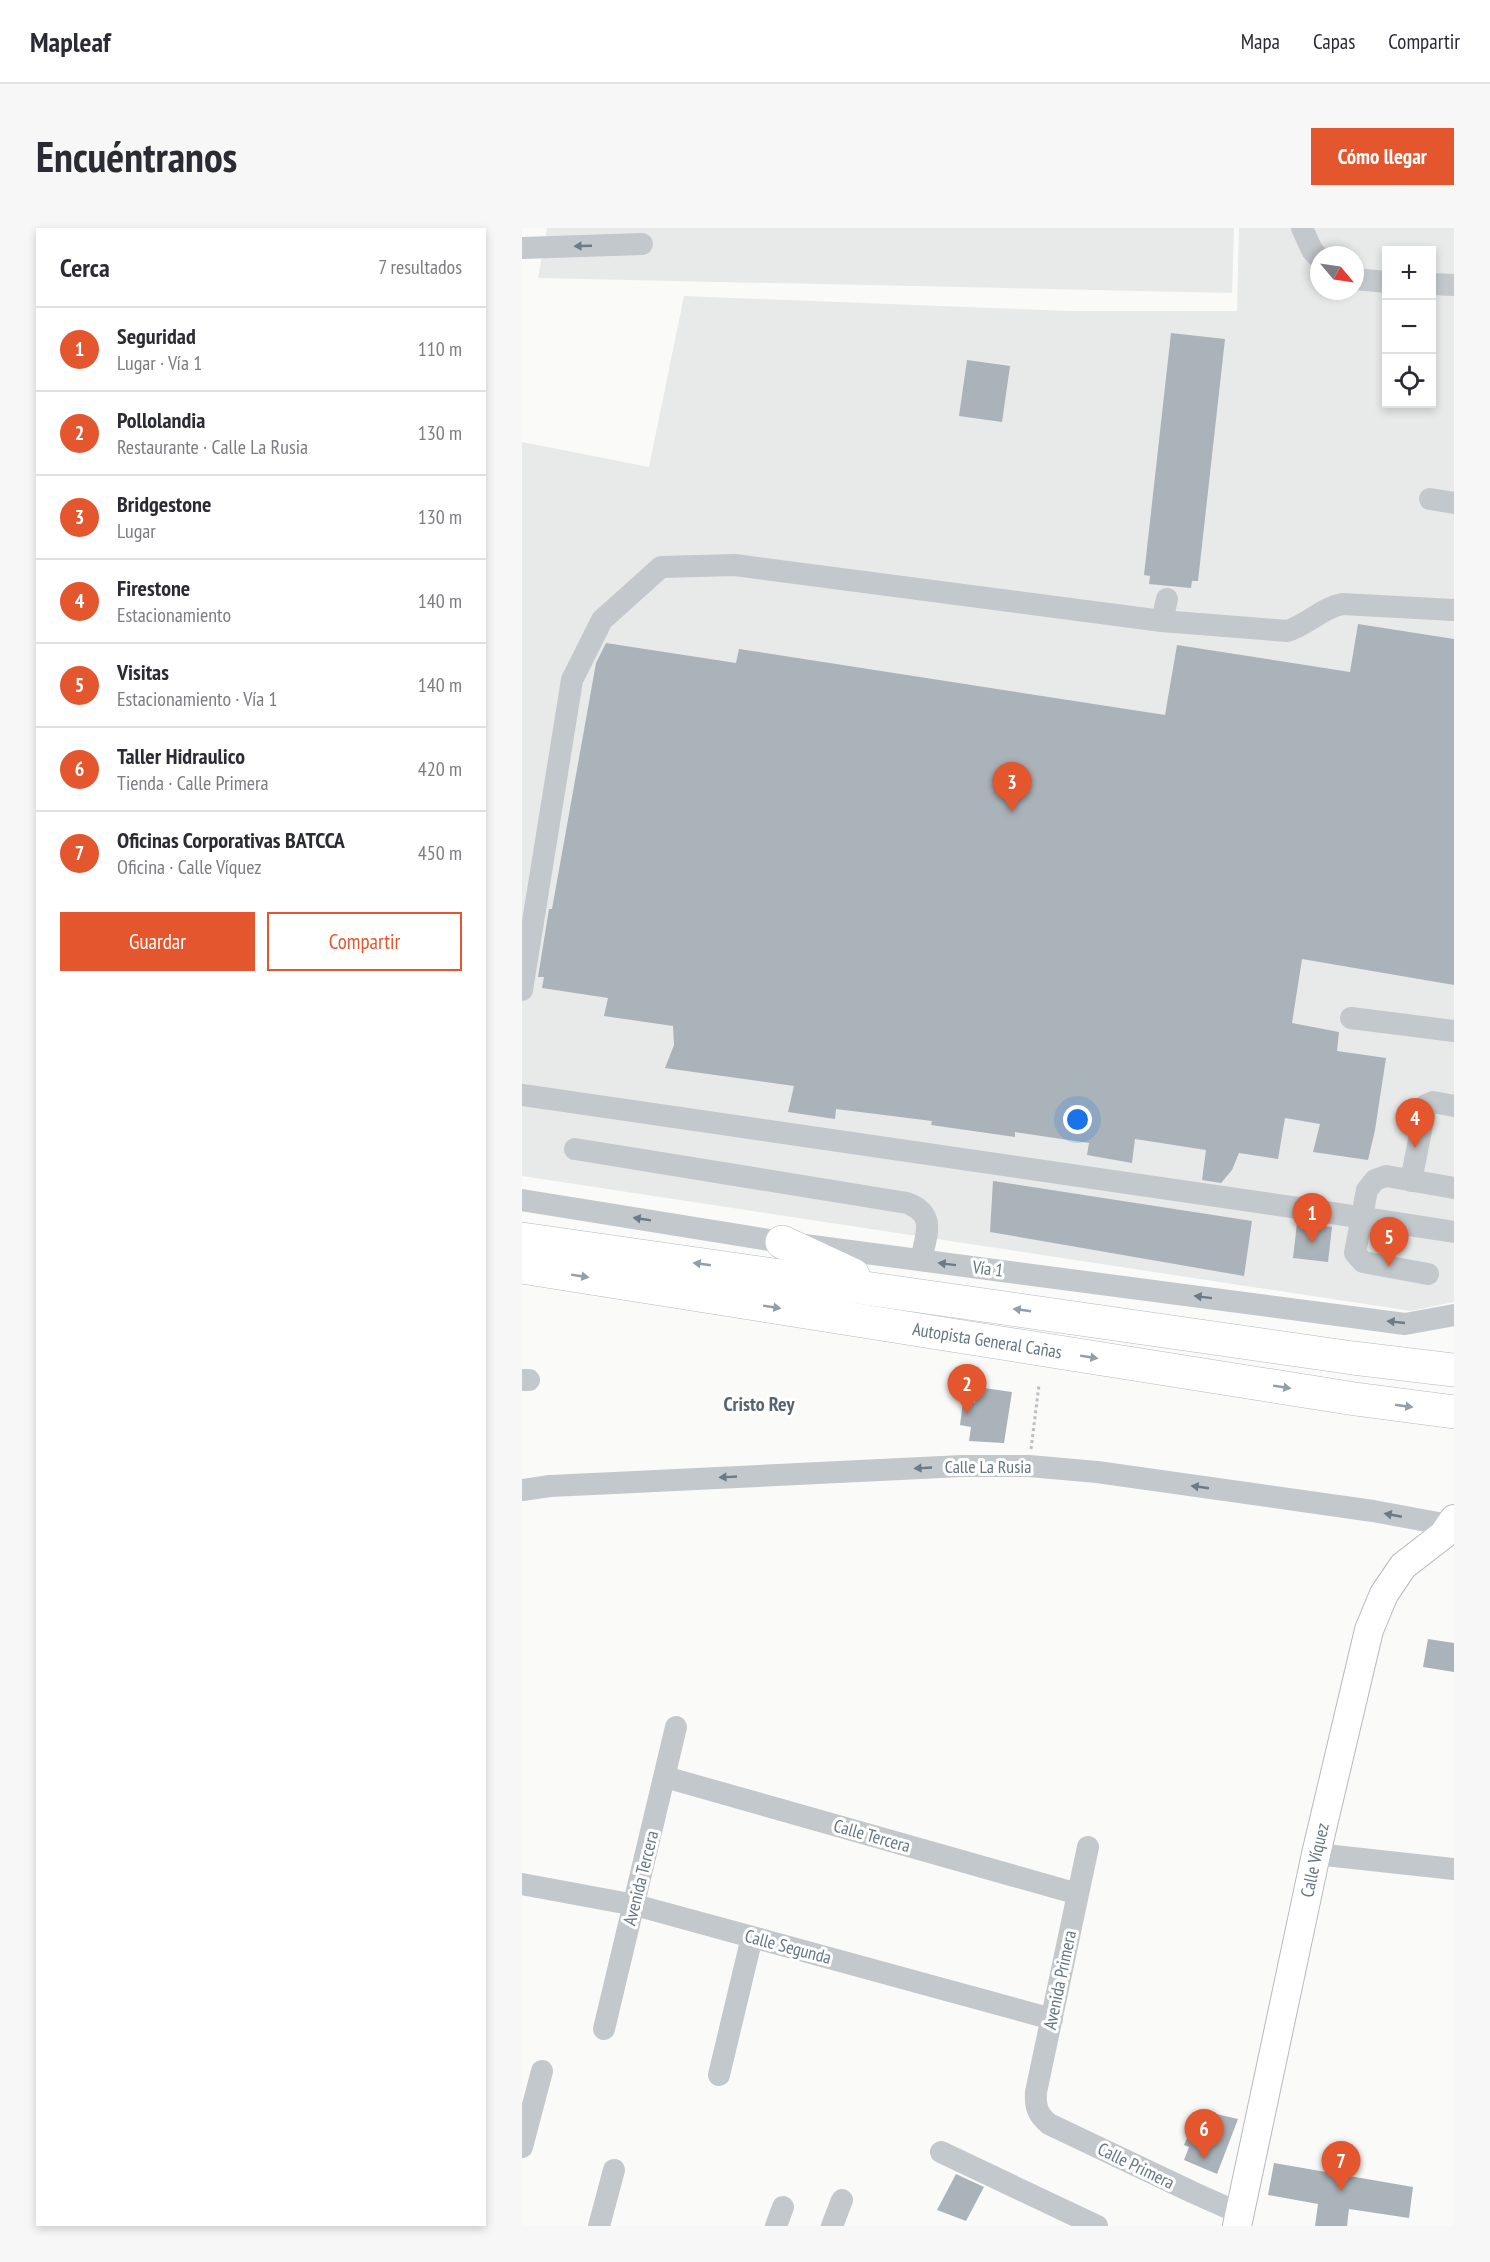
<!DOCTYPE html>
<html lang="es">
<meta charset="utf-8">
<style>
:root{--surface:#fff;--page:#f7f7f7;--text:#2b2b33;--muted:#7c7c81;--line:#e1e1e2;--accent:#e4572e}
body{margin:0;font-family:"PT Sans Narrow",sans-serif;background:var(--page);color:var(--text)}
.controls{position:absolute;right:18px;top:18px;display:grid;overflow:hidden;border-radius:0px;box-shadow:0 3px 9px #0003}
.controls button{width:54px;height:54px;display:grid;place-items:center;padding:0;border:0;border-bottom:2px solid var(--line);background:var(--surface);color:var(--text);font:30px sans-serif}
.compass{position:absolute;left:788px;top:18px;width:54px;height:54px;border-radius:50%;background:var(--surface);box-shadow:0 3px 9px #0003;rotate:119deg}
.you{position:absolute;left:556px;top:892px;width:21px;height:21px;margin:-15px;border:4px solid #fff;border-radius:50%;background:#1a73e8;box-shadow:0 0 0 9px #1a73e833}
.badge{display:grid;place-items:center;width:39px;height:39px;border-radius:50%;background:var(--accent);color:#fff;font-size:20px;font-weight:700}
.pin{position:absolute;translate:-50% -50px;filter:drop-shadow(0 2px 3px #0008)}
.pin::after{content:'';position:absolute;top:32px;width:21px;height:18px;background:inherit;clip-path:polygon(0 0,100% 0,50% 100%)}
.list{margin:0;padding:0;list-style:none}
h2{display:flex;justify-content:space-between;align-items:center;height:78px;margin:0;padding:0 24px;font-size:26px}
h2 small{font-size:20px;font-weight:400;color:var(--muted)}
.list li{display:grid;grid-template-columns:39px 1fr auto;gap:18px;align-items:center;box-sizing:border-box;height:84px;padding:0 24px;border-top:2px solid var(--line)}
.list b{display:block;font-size:22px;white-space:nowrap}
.list p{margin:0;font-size:20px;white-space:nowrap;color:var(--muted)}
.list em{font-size:20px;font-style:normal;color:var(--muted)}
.actions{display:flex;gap:12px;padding:18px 24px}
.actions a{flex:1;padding:14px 0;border:2px solid var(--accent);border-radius:0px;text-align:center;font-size:21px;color:var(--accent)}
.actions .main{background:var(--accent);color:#fff}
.icon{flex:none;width:33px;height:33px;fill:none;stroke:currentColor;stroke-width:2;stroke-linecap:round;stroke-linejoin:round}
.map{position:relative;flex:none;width:932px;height:1998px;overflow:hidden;border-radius:0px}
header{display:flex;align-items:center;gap:36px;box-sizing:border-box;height:84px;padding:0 30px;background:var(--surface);border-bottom:2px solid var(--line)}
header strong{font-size:28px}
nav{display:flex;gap:33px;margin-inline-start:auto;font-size:21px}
.intro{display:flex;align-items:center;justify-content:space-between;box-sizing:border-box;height:144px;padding:0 36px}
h1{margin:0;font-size:42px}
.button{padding:15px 27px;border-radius:0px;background:var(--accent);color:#fff;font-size:21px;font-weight:700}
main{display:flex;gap:36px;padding:0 36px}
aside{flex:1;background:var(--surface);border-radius:0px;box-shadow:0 3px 9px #0003}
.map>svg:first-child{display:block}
.built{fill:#e8e9e9;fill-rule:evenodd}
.building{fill:#aab3b9}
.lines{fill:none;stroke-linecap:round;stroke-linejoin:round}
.major-casing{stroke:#b5babe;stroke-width:30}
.highway-casing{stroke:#b4b9bd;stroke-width:34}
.path{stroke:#bbbfc2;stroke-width:3;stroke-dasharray:3 3;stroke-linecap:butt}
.minor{stroke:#c3c8cc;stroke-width:22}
.major{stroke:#fff;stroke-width:28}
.highway{stroke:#fff;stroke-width:33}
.oneway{fill:#6a7a87}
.oneway2{fill:#939fa8}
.labels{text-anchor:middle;stroke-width:6;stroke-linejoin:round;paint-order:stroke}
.street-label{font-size:18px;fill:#657683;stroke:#fff}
.neighbourhood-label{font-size:20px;font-weight:bold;fill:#57646e;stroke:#fff}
</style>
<header>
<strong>Mapleaf</strong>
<nav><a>Mapa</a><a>Capas</a><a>Compartir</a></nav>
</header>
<div class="intro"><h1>Encuéntranos</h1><a class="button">Cómo llegar</a></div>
<main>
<aside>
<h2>Cerca<small>7 resultados</small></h2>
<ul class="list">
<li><span class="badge">1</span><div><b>Seguridad</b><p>Lugar · Vía 1</p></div><em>110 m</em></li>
<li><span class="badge">2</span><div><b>Pollolandia</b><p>Restaurante · Calle La Rusia</p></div><em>130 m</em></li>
<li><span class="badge">3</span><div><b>Bridgestone</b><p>Lugar</p></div><em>130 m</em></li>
<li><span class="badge">4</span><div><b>Firestone</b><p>Estacionamiento</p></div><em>140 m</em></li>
<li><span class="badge">5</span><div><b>Visitas</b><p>Estacionamiento · Vía 1</p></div><em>140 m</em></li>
<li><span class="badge">6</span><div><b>Taller Hidraulico</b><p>Tienda · Calle Primera</p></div><em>420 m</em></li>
<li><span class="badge">7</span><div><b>Oficinas Corporativas BATCCA</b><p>Oficina · Calle Víquez</p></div><em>450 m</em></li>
</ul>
<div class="actions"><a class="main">Guardar</a><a>Compartir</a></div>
</aside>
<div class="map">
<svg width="932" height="1998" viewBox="0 0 932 1998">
<rect width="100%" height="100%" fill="#fafaf8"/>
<path class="built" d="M25,0H712L710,65L16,50Z
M717,0H932V1074L889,1083L0,948V214L127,239L162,68L546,83H715ZM864,22H910V176H864ZM797,27H833V63H797Z"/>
<path class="building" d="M649,105L703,111L676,353H670L669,360L627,356L628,348L622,347Z
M445,132L488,138L480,194L437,188Z
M836,396L932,411V757L780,731L770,795L817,804L815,823L864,830L853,902L846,932L791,924L798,896L763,890L756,931L717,925L710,942L699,955L680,952L684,922L613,911L610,935L565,927L567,915L493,904V909L409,897L410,893L314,881L313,891L266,884L272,858L143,840L152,817L151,798L82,788L86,770L20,760L22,749H16L27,681H30L74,435L84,415L214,435L217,421L643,487L655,417L828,444Z
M471,953L730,993L722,1048L468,1004Z
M775,995L810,999L806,1034L771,1030Z
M455,1159L490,1164L482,1215L447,1213L449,1199L438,1197L441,1173L453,1175Z
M906,1411L932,1415V1444L901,1439Z
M677,1882L716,1891L695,1946L662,1932L667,1919L662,1917Z
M752,1935L891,1959L887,1990L827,1981L825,1998H793L796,1976L746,1967Z
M434,1946L462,1959L444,1993L415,1982Z"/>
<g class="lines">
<defs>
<g id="major">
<path id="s1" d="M715,1998L794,1626L847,1402L862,1366L881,1338L921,1307L932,1291"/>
</g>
<g id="highway">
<path d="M0,1011L831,1130L932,1142"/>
<path d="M260,1014L331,1047"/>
<path id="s2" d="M0,1039L833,1171L932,1184"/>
</g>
</defs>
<use href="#major" class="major-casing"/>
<use href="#highway" class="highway-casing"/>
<path class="path" d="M509,1221L517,1157"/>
<path class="minor" d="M780,0L790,22L797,30
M0,20L120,16
M833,51L864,54
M910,56L932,57
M908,271L932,275
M640,393L645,371
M0,762L50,452L80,392L139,339L213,337L640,393L765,403C785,397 800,380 820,376L932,382
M829,790L932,803
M0,867L797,983L932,1004
M53,921L385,975C415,986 404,1007 399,1032
M889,953L904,877L911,874L932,878
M0,972L260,1014L883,1096L932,1087
M906,1046L841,1034L833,1025L845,962L853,952L864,948L932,960
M0,1152H7
M0,1262L28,1258L92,1255L440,1238H507L575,1244L851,1283L932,1298
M143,1549L556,1666
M566,1619L514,1864C513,1878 515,1886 527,1896L670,1964L717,1985
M794,1626L932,1641
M0,1656L113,1677L530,1791
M82,1801L154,1499
M197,1847L230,1709
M0,1919L20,1843
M419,1924L575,1998
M77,1998L92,1942
M254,1998L261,1979
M310,1998L320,1972"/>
<use href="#major" class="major"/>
<use href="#highway" class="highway"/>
</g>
<defs><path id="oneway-solid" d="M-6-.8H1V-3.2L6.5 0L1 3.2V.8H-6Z" transform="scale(1.5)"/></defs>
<g class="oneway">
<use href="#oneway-solid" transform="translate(61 18) rotate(178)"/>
<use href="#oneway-solid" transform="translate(120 991) rotate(-171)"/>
<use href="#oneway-solid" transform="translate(425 1036) rotate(-173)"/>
<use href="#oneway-solid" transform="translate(681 1069) rotate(-173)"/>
<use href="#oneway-solid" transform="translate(874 1094) rotate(-174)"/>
<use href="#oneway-solid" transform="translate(401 1240) rotate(177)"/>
<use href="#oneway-solid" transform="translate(206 1249) rotate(177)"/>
<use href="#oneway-solid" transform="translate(678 1259) rotate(-172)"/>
<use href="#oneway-solid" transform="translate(871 1287) rotate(-169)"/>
</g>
<g class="oneway2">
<use href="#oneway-solid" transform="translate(180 1036) rotate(-172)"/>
<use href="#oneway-solid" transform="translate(58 1048) rotate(9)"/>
<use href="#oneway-solid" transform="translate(250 1079) rotate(9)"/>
<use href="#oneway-solid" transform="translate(500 1082) rotate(-172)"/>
<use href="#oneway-solid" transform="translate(567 1129) rotate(9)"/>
<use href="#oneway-solid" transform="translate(760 1159) rotate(9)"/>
<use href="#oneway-solid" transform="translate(882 1178) rotate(8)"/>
</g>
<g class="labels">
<g class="street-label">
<text transform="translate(466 1041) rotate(7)" y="6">Vía 1</text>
<text dy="6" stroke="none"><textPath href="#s2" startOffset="471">Autopista General Cañas</textPath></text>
<text x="466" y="1245">Calle La Rusia</text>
<text transform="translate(350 1608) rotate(16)" y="6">Calle Tercera</text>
<text dy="6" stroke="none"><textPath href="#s1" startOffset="374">Calle Víquez</textPath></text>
<text transform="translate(119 1650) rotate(-76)" y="6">Avenida Tercera</text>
<text transform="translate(266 1719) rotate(15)" y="6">Calle Segunda</text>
<text transform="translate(538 1752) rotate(-78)" y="6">Avenida Primera</text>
<text transform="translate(614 1938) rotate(26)" y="6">Calle Primera</text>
</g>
<g class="neighbourhood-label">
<text x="237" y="1183">Cristo Rey</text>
</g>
</g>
</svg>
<div class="controls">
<button>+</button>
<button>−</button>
<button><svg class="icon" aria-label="locate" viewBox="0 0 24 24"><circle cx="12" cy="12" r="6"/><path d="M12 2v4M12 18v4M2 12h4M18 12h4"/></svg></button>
</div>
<svg class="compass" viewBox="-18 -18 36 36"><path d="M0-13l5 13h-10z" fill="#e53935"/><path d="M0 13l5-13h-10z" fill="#7c7c81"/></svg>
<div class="you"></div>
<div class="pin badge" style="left:790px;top:1015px">1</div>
<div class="pin badge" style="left:445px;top:1186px">2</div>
<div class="pin badge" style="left:490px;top:584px">3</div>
<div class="pin badge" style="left:893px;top:920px">4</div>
<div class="pin badge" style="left:867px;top:1039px">5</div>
<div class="pin badge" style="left:682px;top:1931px">6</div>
<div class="pin badge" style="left:819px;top:1963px">7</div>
</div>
</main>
